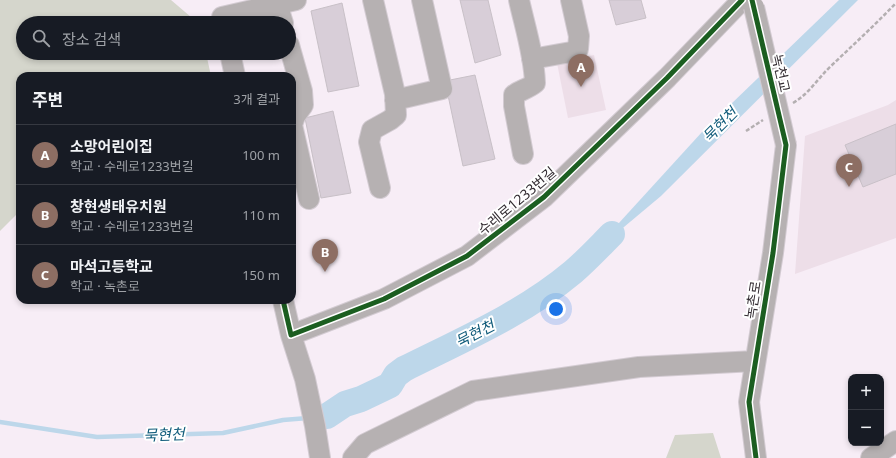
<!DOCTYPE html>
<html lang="ko">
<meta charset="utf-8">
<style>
:root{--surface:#171b24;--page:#20242c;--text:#f1f3f6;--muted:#9ea1a6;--line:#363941;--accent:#787077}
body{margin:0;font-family:"Noto Sans","Noto Sans KR",sans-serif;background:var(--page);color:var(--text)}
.controls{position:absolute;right:12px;bottom:12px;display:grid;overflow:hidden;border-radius:8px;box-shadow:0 2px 6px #0003}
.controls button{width:36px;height:36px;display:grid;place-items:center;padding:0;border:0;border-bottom:1px solid var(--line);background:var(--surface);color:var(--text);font:20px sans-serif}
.you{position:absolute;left:556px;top:309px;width:14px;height:14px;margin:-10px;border:3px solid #fff;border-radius:50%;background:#1a73e8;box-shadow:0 0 0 6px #1a73e833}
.badge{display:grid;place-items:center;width:26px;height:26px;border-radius:50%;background:var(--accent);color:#fff;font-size:13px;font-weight:700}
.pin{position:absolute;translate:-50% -33px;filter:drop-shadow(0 1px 2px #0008)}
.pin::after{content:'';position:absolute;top:21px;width:14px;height:12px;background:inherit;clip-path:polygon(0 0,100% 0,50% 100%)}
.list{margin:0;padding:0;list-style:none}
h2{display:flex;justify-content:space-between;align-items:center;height:52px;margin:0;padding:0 16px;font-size:17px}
h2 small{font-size:13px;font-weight:400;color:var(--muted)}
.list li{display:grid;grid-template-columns:26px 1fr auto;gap:12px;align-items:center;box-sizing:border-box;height:60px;padding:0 16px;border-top:1px solid var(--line)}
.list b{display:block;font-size:15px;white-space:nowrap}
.list p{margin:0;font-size:13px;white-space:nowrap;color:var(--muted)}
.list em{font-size:13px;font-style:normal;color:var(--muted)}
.icon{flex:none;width:22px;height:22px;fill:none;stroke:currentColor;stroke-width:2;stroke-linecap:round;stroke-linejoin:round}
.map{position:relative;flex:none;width:896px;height:458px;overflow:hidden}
.search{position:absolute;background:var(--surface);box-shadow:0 2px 6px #0003;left:16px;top:16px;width:280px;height:44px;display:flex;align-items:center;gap:10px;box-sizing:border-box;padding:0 14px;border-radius:22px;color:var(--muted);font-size:15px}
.panel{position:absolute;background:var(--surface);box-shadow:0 2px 6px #0003;left:16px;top:72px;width:280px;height:232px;border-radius:12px}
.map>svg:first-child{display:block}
.education{fill:#eddee8}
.green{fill:#d5d6cc}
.water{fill:#bdd7ea}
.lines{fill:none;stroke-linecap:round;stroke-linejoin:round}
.stream{stroke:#bdd7ea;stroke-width:4.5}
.river{stroke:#bdd7ea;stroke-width:26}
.building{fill:#d8ced8;stroke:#c8c0c7}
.minor-casing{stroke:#d3cbd2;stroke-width:22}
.path{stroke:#b4afb1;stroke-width:2.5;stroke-dasharray:4 2;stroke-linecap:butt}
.minor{stroke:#b6b1b2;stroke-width:20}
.minor-bridge-casing{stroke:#d3cbd2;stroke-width:22;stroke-linecap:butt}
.minor-bridge{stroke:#b6b1b2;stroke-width:20}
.cycleway-casing{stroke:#fff;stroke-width:8}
.cycleway{stroke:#1b5e20;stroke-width:5}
.labels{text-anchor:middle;stroke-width:4;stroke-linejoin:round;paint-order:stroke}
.street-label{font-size:14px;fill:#332c32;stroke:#fff}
.water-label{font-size:15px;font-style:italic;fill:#115c7b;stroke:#fff}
</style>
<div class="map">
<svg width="896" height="458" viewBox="0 0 896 458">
<rect width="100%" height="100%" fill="#f7edf6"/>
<path class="education" d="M594,55L606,110L568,118L557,63Z
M896,100V238L795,274L805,136L888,105Z"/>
<path class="green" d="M0,0H171L198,23H23V53H206L211,76H20V211L0,231Z
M713,433L721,458H666L675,435Z"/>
<path class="water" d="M839,0H858L661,196L587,258L702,132Z"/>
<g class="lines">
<path class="stream" d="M317,417L327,416
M0,422L97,437L223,433L283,420L308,418"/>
<path class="river" d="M327,416L345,404L361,399L382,389L390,385L396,375L404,369C462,340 523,314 573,272C587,260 599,247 612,234"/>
</g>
<path class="building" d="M460,0H488L501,55L475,63Z
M609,0H641L646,18L616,25Z
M342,3L359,86L328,92L311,11Z
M475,75L495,159L463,166L445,81Z
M333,111L351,193L321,198L305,118Z
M896,124V174L863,187L845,145Z"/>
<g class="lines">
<defs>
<path id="minor" d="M373,0L395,94L396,115L390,120L372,130L369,142L380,188
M519,0C525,27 534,55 535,83C528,89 520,90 514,95V106L523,154
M277,4L283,23
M222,17L296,0
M289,45L302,91L303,105L295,116L292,125L309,199
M230,53L235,76
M532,59L571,52L578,49L579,36L571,0
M395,100L442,89L422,0
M283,300L291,335L384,299L467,256L544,197L667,78L742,0
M291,335L305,379L315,426L320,458
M353,458L365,444L473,391L639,367L755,361
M756,458L749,402L773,253L786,145
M871,458L896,441"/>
</defs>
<use href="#minor" class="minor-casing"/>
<path class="path" d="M793,103C810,93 817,79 831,66C853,45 875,25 896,3
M746,131L763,120"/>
<use href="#minor" class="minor"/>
<defs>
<path id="minor-bridge" d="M754,7L786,145"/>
</defs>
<use href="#minor-bridge" class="minor-bridge-casing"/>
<use href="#minor-bridge" class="minor-bridge"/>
<defs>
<path id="cycleway" d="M752,0L786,145L773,253L749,402L756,458
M283,300L291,335L384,299L467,256L544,197L667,78L742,0"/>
</defs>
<use href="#cycleway" class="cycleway-casing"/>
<use href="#cycleway" class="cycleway"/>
</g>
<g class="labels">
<g class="street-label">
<text transform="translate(781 73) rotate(77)" y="5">녹천교</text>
<text transform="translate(517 201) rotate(-40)" y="5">수레로1233번길</text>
<text transform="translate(753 300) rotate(-81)" y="5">녹촌로</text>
</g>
<g class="water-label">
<text transform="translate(720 125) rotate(-45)" y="5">묵현천</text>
<text transform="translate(475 334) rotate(-27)" y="5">묵현천</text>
<text transform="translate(164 435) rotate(-2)" y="5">묵현천</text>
</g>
</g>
</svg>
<div class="controls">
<button>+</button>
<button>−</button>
</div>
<div class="you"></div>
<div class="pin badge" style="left:581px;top:87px;background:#8d6e63">A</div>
<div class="pin badge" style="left:325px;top:272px;background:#8d6e63">B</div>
<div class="pin badge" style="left:849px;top:187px;background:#8d6e63">C</div>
<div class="search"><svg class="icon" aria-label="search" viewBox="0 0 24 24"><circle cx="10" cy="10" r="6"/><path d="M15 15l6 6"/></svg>장소 검색</div>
<section class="panel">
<h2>주변<small>3개 결과</small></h2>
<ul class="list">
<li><span class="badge" style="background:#8d6e63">A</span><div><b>소망어린이집</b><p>학교 · 수레로1233번길</p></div><em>100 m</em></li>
<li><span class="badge" style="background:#8d6e63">B</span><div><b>창현생태유치원</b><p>학교 · 수레로1233번길</p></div><em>110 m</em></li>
<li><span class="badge" style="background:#8d6e63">C</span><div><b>마석고등학교</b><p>학교 · 녹촌로</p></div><em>150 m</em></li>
</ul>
</section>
</div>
